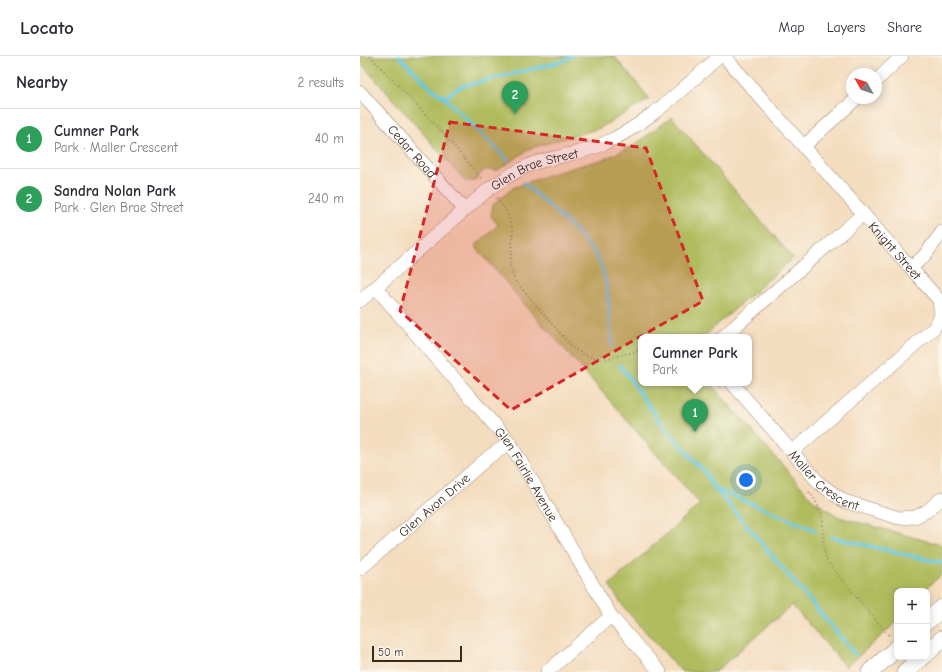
<!DOCTYPE html>
<meta charset="utf-8">
<style>
:root{--surface:#fff;--page:#f2f2f3;--text:#2b2b33;--muted:#7c7c81;--line:#e1e1e2;--accent:#0b8043}
body{margin:0;font-family:"Comic Neue",sans-serif;background:var(--page);color:var(--text)}
.controls{position:absolute;right:12px;bottom:12px;display:grid;overflow:hidden;border-radius:8px;box-shadow:0 2px 10px #0003}
.controls button{width:36px;height:36px;display:grid;place-items:center;padding:0;border:0;border-bottom:1px solid var(--line);background:var(--surface);color:var(--text);font:20px sans-serif}
.compass{position:absolute;left:486px;top:12px;width:36px;height:36px;border-radius:50%;background:var(--surface);box-shadow:0 2px 10px #0003;rotate:310deg}
.scale{position:absolute;left:12px;bottom:10px;width:90px;box-sizing:border-box;padding-left:4px;border:2px solid #3b2a1e;border-top:0;font-size:11px;line-height:14px;white-space:nowrap;color:#3b2a1e;-webkit-text-stroke:3px #fbf7ec;paint-order:stroke}
.you{position:absolute;left:386px;top:424px;width:14px;height:14px;margin:-10px;border:3px solid #fff;border-radius:50%;background:#1a73e8;box-shadow:0 0 0 6px #1a73e833}
.badge{display:grid;place-items:center;width:26px;height:26px;border-radius:50%;background:var(--accent);color:#fff;font-size:13px;font-weight:700}
.pin{position:absolute;translate:-50% -33px;filter:drop-shadow(0 1px 2px #0008)}
.pin::after{content:'';position:absolute;top:21px;width:14px;height:12px;background:inherit;clip-path:polygon(0 0,100% 0,50% 100%)}
.popup{position:absolute;left:278px;top:278px;width:114px;height:52px;box-sizing:border-box;display:grid;place-content:center;border-radius:8px;background:var(--surface);filter:drop-shadow(0 1px 3px #0005);font-size:13px;white-space:nowrap;color:var(--muted)}
.popup b{font-size:15px;color:var(--text)}
.popup::after{content:'';position:absolute;left:50%;top:100%;margin-left:-8px;border:8px solid transparent;border-top-color:var(--surface)}
.list{margin:0;padding:0;list-style:none}
h2{display:flex;justify-content:space-between;align-items:center;height:52px;margin:0;padding:0 16px;font-size:17px}
h2 small{font-size:13px;font-weight:400;color:var(--muted)}
.list li{display:grid;grid-template-columns:26px 1fr auto;gap:12px;align-items:center;box-sizing:border-box;height:60px;padding:0 16px;border-top:1px solid var(--line)}
.list b{display:block;font-size:15px;white-space:nowrap}
.list p{margin:0;font-size:13px;white-space:nowrap;color:var(--muted)}
.list em{font-size:13px;font-style:normal;color:var(--muted)}
.map{position:relative;flex:none;width:582px;height:616px;overflow:hidden}
header{display:flex;align-items:center;gap:24px;box-sizing:border-box;height:56px;padding:0 20px;background:var(--surface);border-bottom:1px solid var(--line)}
header strong{font-size:19px}
nav{display:flex;gap:22px;margin-inline-start:auto;font-size:14px}
main{display:flex}
aside{flex:1;background:var(--surface)}
.map>svg:first-child{display:block}
.green{fill:#afbb5d;stroke:#75723e}
.lines{fill:none;stroke-linecap:round;stroke-linejoin:round}
.stream{stroke:#60c8db;stroke-width:3.5}
.minor-casing{stroke:#98836e;stroke-width:14}
.major-casing{stroke:#98836e;stroke-width:18}
.path{stroke:#98836e;stroke-width:2;stroke-dasharray:1 3;stroke-linecap:butt}
.minor{stroke:#fff;stroke-width:13}
.major{stroke:#fff;stroke-width:17}
.marked{fill:#d62828;fill-opacity:0.2;stroke:#d62828;stroke-width:3;stroke-dasharray:8 5;stroke-linejoin:round}
.labels{text-anchor:middle;stroke-width:3.5;stroke-linejoin:round;paint-order:stroke}
.street-label{font-size:13px;fill:#3b2a1e;stroke:#fbf7ec}
</style>
<header>
<strong>Locato</strong>
<nav><a>Map</a><a>Layers</a><a>Share</a></nav>
</header>
<main>
<aside>
<h2>Nearby<small>2 results</small></h2>
<ul class="list">
<li><span class="badge" style="background:#2e9e5b">1</span><div><b>Cumner Park</b><p>Park · Maller Crescent</p></div><em>40 m</em></li>
<li><span class="badge" style="background:#2e9e5b">2</span><div><b>Sandra Nolan Park</b><p>Park · Glen Brae Street</p></div><em>240 m</em></li>
</ul>
</aside>
<div class="map">
<svg width="582" height="616" viewBox="0 0 582 616">
<rect width="100%" height="100%" fill="#fbf7ec"/>
<filter id="ink" filterUnits="userSpaceOnUse"><feTurbulence type="fractalNoise" baseFrequency=".025" numOctaves="2"/><feDisplacementMap in="SourceGraphic" scale="8" xChannelSelector="R" yChannelSelector="G"/><feConvolveMatrix kernelMatrix="1 2 1 2 8 2 1 2 1" color-interpolation-filters="sRGB"/></filter>
<filter id="wash" filterUnits="userSpaceOnUse"><feTurbulence type="fractalNoise" baseFrequency=".012" numOctaves="4" result="noise"/><feDisplacementMap in="SourceGraphic" scale="16" xChannelSelector="R" yChannelSelector="G"/><feGaussianBlur stdDeviation="0.9" result="paint"/><feColorMatrix in="noise" values="0 0 0 0 0 0 0 0 0 0 0 0 0 0 0 0 0 1.4 0 .05"/><feComposite in="paint" operator="in"/></filter>
<g filter="url(#wash)">
<rect width="100%" height="100%" fill="#f4dcbe"/>
<path class="green" d="M0,0H254L290,43L240,72L171,92L138,114H124L114,125H105L0,6Z
M312,61L433,202L343,281H281V327H350L453,444L479,461L582,489V518L563,535H537V566L486,611L432,549L355,616H322L266,554L249,529L340,448L188,274L182,269L115,190L138,169L131,160L133,149L153,132L187,119L244,103L273,90Z"/>
<g class="lines">
<path class="stream" d="M39,0L71,32L85,42L148,104
M85,42L99,31L200,6L213,0
M164,127C186,148 226,180 239,205C250,227 249,265 252,290
M260,309L299,364L347,419L354,432L455,474
M355,432L495,598
M471,481L582,507"/>
</g>
</g>
<g filter="url(#ink)">
<g class="lines">
<defs>
<g id="minor">
<path id="s1" d="M364,0L579,244L581,260L574,272L433,395"/>
<path d="M516,25L542,0"/>
<path id="s2" d="M0,36L105,154"/>
<path d="M444,90L497,42"/>
<path d="M551,212L565,199L582,176"/>
<path id="s3" d="M16,232L150,387L251,560L300,616"/>
<path id="s4" d="M0,245L130,132C144,123 157,114 172,108C195,100 221,98 243,88C288,68 323,32 360,0"/>
<path d="M363,281L503,158"/>
<path id="s5" d="M372,327L460,428L484,445L539,462L555,461L567,455L582,442"/>
<path id="s6" d="M0,513L130,400L150,387"/>
<path d="M187,616L251,560"/>
</g>
<path id="major" d="M567,565L582,552
M567,597L582,583
M510,616L537,592
M545,616L562,601"/>
</defs>
<use href="#minor" class="minor-casing"/>
<use href="#major" class="major-casing"/>
<path class="path" d="M10,0L83,77L122,123
M137,142L146,155L153,174L150,209L155,225L213,292L226,300L245,303L281,294
M356,327L361,333
M449,436C472,463 457,480 468,507L530,581"/>
<use href="#minor" class="minor"/>
<use href="#major" class="major"/>
</g>
</g>
<path class="marked" d="M90,66L286,92L343,245L151,354L40,255Z"/>
<g class="labels">
<g class="street-label">
<text dy="5" stroke="none"><textPath href="#s2" startOffset="79">Cedar Road</textPath></text>
<text dy="5" stroke="none"><textPath href="#s4" startOffset="221">Glen Brae Street</textPath></text>
<text dy="5" stroke="none"><textPath href="#s1" startOffset="259">Knight Street</textPath></text>
<text dy="5" stroke="none"><textPath href="#s3" startOffset="240">Glen Fairlie Avenue</textPath></text>
<text dy="5" stroke="none"><textPath href="#s5" startOffset="135">Maller Crescent</textPath></text>
<text dy="5" stroke="none"><textPath href="#s6" startOffset="98">Glen Avon Drive</textPath></text>
</g>
</g>
</svg>
<div class="controls">
<button>+</button>
<button>−</button>
</div>
<svg class="compass" viewBox="-18 -18 36 36"><path d="M0-13l5 13h-10z" fill="#e53935"/><path d="M0 13l5-13h-10z" fill="#7c7c81"/></svg>
<div class="scale">50 m</div>
<div class="you"></div>
<div class="pin badge" style="left:335px;top:376px;background:#2e9e5b">1</div>
<div class="popup"><b>Cumner Park</b>Park</div>
<div class="pin badge" style="left:155px;top:58px;background:#2e9e5b">2</div>
</div>
</main>
